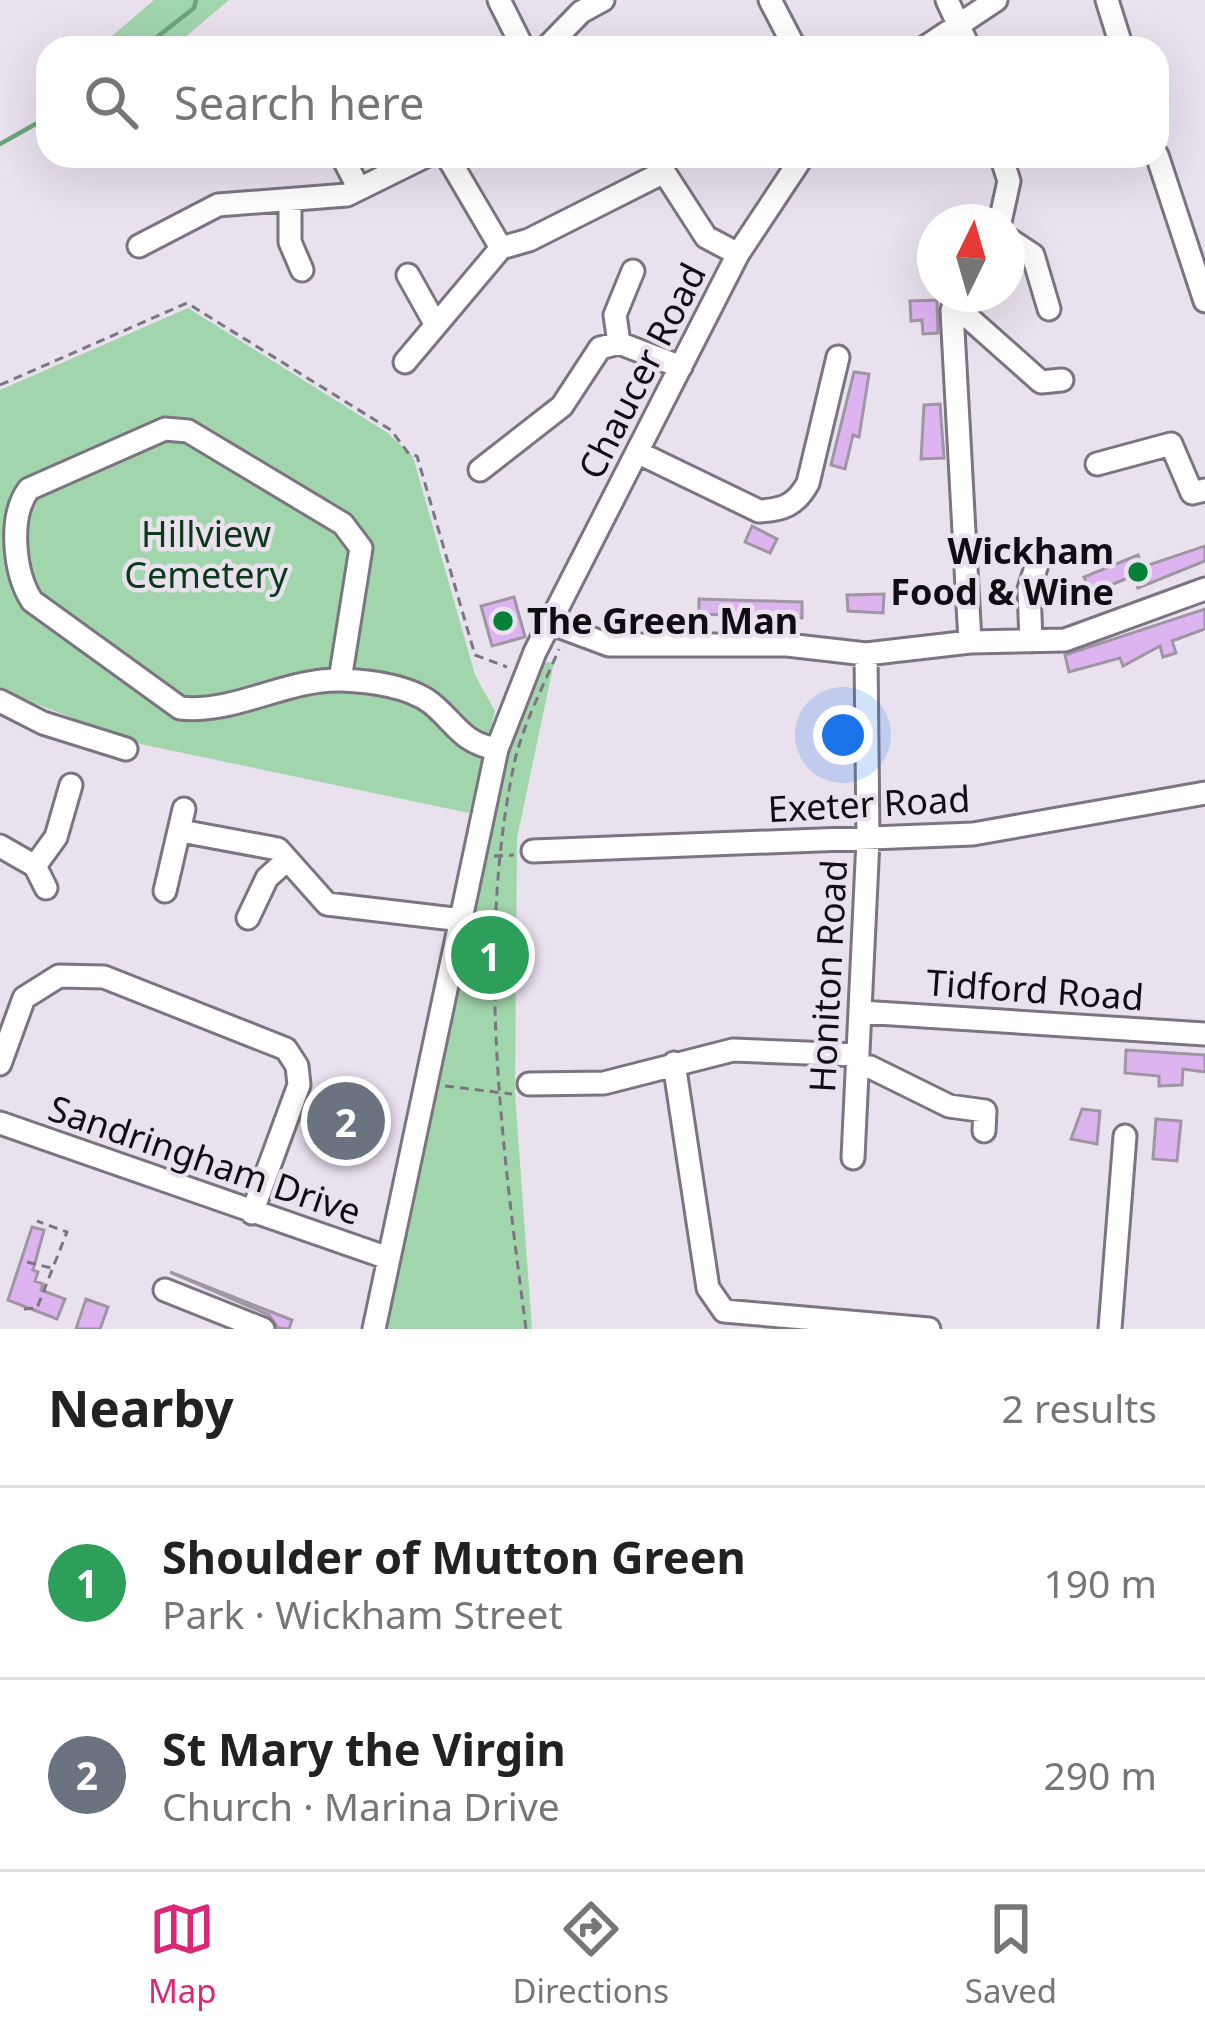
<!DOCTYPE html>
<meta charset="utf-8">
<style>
:root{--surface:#fff;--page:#f6f6f6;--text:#222;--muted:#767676;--line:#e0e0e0;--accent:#db2777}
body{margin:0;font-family:"Noto Sans",sans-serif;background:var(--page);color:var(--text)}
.compass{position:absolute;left:917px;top:204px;width:108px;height:108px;border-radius:50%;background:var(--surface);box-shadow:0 12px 48px #0002;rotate:5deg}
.you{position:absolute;left:843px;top:735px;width:42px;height:42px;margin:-30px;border:9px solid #fff;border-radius:50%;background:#1a73e8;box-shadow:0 0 0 18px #1a73e833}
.badge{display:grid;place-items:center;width:78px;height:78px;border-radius:50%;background:var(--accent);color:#fff;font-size:39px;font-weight:700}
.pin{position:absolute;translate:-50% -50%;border:6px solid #fff;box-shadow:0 3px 12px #0006}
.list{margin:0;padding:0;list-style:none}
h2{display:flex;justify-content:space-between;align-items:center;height:156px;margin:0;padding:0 48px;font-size:51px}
h2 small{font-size:39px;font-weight:400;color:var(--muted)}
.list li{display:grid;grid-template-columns:78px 1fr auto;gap:36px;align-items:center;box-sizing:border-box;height:192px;padding:0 48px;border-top:3px solid var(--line)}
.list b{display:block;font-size:45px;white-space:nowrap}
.list p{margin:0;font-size:39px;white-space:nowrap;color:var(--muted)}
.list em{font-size:39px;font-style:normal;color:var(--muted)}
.icon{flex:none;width:66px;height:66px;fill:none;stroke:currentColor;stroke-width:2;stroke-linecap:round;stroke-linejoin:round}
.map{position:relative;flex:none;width:1205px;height:1329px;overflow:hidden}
.search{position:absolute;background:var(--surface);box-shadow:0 12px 48px #0002;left:36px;right:36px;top:36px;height:132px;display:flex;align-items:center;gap:30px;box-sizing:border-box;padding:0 42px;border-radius:36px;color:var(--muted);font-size:45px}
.sheet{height:540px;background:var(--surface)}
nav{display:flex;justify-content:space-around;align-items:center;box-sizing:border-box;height:168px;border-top:3px solid var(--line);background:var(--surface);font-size:33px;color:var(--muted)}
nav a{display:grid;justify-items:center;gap:6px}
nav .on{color:var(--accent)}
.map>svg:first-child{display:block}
.green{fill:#a1d5ab}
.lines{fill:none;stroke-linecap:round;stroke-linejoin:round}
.stream{stroke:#6ba677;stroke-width:4.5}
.building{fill:#ddb4f0;stroke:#9e96a2;stroke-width:3}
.minor-casing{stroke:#7c7480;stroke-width:27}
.path{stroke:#7c7680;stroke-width:3;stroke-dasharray:9 6;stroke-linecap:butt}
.minor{stroke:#fff;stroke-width:21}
.poi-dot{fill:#06813a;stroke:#eae1ef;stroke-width:4.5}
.labels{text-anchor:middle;stroke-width:9;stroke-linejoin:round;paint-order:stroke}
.street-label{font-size:36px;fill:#100d12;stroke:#eae1ef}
.park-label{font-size:36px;fill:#0c391a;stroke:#eae1ef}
.poi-label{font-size:36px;font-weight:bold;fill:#100d12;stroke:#eae1ef;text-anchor:end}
</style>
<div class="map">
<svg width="1205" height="1329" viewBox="0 0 1205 1329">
<rect width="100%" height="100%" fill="#eae1ef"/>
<path class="green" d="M154,0H229L172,48H98Z
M188,308L388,433L413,457L475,675L495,711L469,813L140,744L0,690V390Z
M554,662L517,838L515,1094L532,1329H382L509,745L542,663Z"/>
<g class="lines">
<path class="stream" d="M143,48L194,8L196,0
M0,144L48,117"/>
</g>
<path class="building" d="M937,300L938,333L923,334L922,320L911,321L910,301Z
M854,372L869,374L859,437L853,435L845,469L831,465Z
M940,404L944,458L921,459L924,405Z
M752,526L777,539L770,553L745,542Z
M1205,546V561L1138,588L1133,576L1091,593L1084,577L1138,555L1143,567Z
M884,594L883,613L848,611L847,595Z
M514,597L525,637L492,646L481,606Z
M699,599L802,602V618L699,614Z
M1205,609V629L1172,641L1176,653L1163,657L1160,646L1123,666L1120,658L1069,672L1065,655Z
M1126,1050L1205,1055V1072L1183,1069L1182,1085L1159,1086V1076L1125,1073Z
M317,1098L383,1114L375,1145L309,1129Z
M1082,1109L1100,1111L1097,1144L1071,1139Z
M1156,1119L1181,1121L1177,1161L1153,1159Z
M32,1227L44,1230L33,1270L38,1272L35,1281L43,1284L41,1290L65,1299L57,1319L8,1300Z
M170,1272L292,1320L289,1329L278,1328L269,1315Z
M86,1299L108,1307L100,1329H76Z"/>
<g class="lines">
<defs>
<path id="minor" d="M499,0L523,48
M770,0L795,48
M947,0L969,48
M1107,0L1122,48
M546,48L581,12L603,0
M924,48L996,0
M1157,155L1205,301
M342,156L359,189
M447,156L501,248L529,240L664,172L706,237L738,254
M290,201V242L302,270
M1000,222L1009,181L1001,156
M1007,238L1033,255L1049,309
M139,246L218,205L347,195L426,156
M408,275L436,325
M956,294L952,311L970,642
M952,311L969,318L1041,382L1062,380
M619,343L615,315L633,271
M405,362L501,248
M639,453L759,511C783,510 796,505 808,483L838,357
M1097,464L1171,444L1192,493L1205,490
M480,470L562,406L600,348L619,343L681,367
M550,623L609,645H787L866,654L970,642L1065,640L1205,589
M1031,641L1029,589L1038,561
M340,680L361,548L343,524L188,431L165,429L29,489C8,516 14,573 32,601L180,708C235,714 287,678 342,680C369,681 409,686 431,703C456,723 461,743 497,749
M0,701L43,723L126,749
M181,831L278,849L327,904L462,920
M0,846L35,866L46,888
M533,851L973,834L1205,793
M35,866L56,837L71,785
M165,891L184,809
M248,918L267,878L287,860
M861,1012L1205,1034
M674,1063L708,1288L724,1311L929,1329
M0,1064L24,998L59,976L104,977L286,1049L297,1066L299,1085L252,1213
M858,1066L870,1067L949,1106L985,1111L984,1131
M529,1084L604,1083L733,1050L858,1055
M0,1123L388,1258
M853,1158L868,840L866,654
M165,1290L263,1329
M374,1329L497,749L535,652L738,254L803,156
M1110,1329L1125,1136"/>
</defs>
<use href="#minor" class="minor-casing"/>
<path class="path" d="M0,385L187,303L391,430L409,454L417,456L475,655L507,667
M494,856L514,855
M445,1086L512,1094
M27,1262L51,1268
M24,1309L37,1308L67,1232L37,1221
M526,1329C502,1145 476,953 513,769C521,728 543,687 559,649"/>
<use href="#minor" class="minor"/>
</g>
<g class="poi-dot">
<circle cx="1138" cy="572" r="12"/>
<circle cx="503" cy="621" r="12"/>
</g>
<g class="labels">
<g class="street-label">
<text transform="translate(642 371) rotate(-63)" y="13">Chaucer Road</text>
<text transform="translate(869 804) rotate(-3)" y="13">Exeter Road</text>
<text transform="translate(828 976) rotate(-87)" y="13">Honiton Road</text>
<text transform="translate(1035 990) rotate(4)" y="13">Tidford Road</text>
<text transform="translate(205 1160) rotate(19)" y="13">Sandringham Drive</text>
</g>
<g class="park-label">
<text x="206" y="547">Hillview<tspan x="206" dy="41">Cemetery</tspan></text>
</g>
<g class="poi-label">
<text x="1114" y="564">Wickham<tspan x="1114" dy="41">Food &amp; Wine</tspan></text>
<text x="527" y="634" text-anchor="start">The Green Man</text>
</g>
</g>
</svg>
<svg class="compass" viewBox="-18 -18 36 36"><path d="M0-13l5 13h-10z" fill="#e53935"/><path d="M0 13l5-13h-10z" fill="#767676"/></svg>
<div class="you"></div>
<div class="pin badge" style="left:490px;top:955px;background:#2e9e5b">1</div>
<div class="pin badge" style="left:346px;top:1121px;background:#6b7280">2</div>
<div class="search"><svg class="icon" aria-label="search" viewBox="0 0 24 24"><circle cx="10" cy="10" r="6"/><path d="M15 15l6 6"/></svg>Search here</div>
</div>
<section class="sheet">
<h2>Nearby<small>2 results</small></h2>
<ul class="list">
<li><span class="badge" style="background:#2e9e5b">1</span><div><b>Shoulder of Mutton Green</b><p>Park · Wickham Street</p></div><em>190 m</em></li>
<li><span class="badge" style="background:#6b7280">2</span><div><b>St Mary the Virgin</b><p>Church · Marina Drive</p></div><em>290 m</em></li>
</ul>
</section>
<nav>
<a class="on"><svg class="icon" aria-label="map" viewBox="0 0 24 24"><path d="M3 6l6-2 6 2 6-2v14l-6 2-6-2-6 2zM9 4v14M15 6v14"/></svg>Map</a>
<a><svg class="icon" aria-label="directions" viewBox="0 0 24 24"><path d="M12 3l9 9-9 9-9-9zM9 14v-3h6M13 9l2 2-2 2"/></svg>Directions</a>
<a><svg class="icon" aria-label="saved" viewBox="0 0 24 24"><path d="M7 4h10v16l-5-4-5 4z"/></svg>Saved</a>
</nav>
